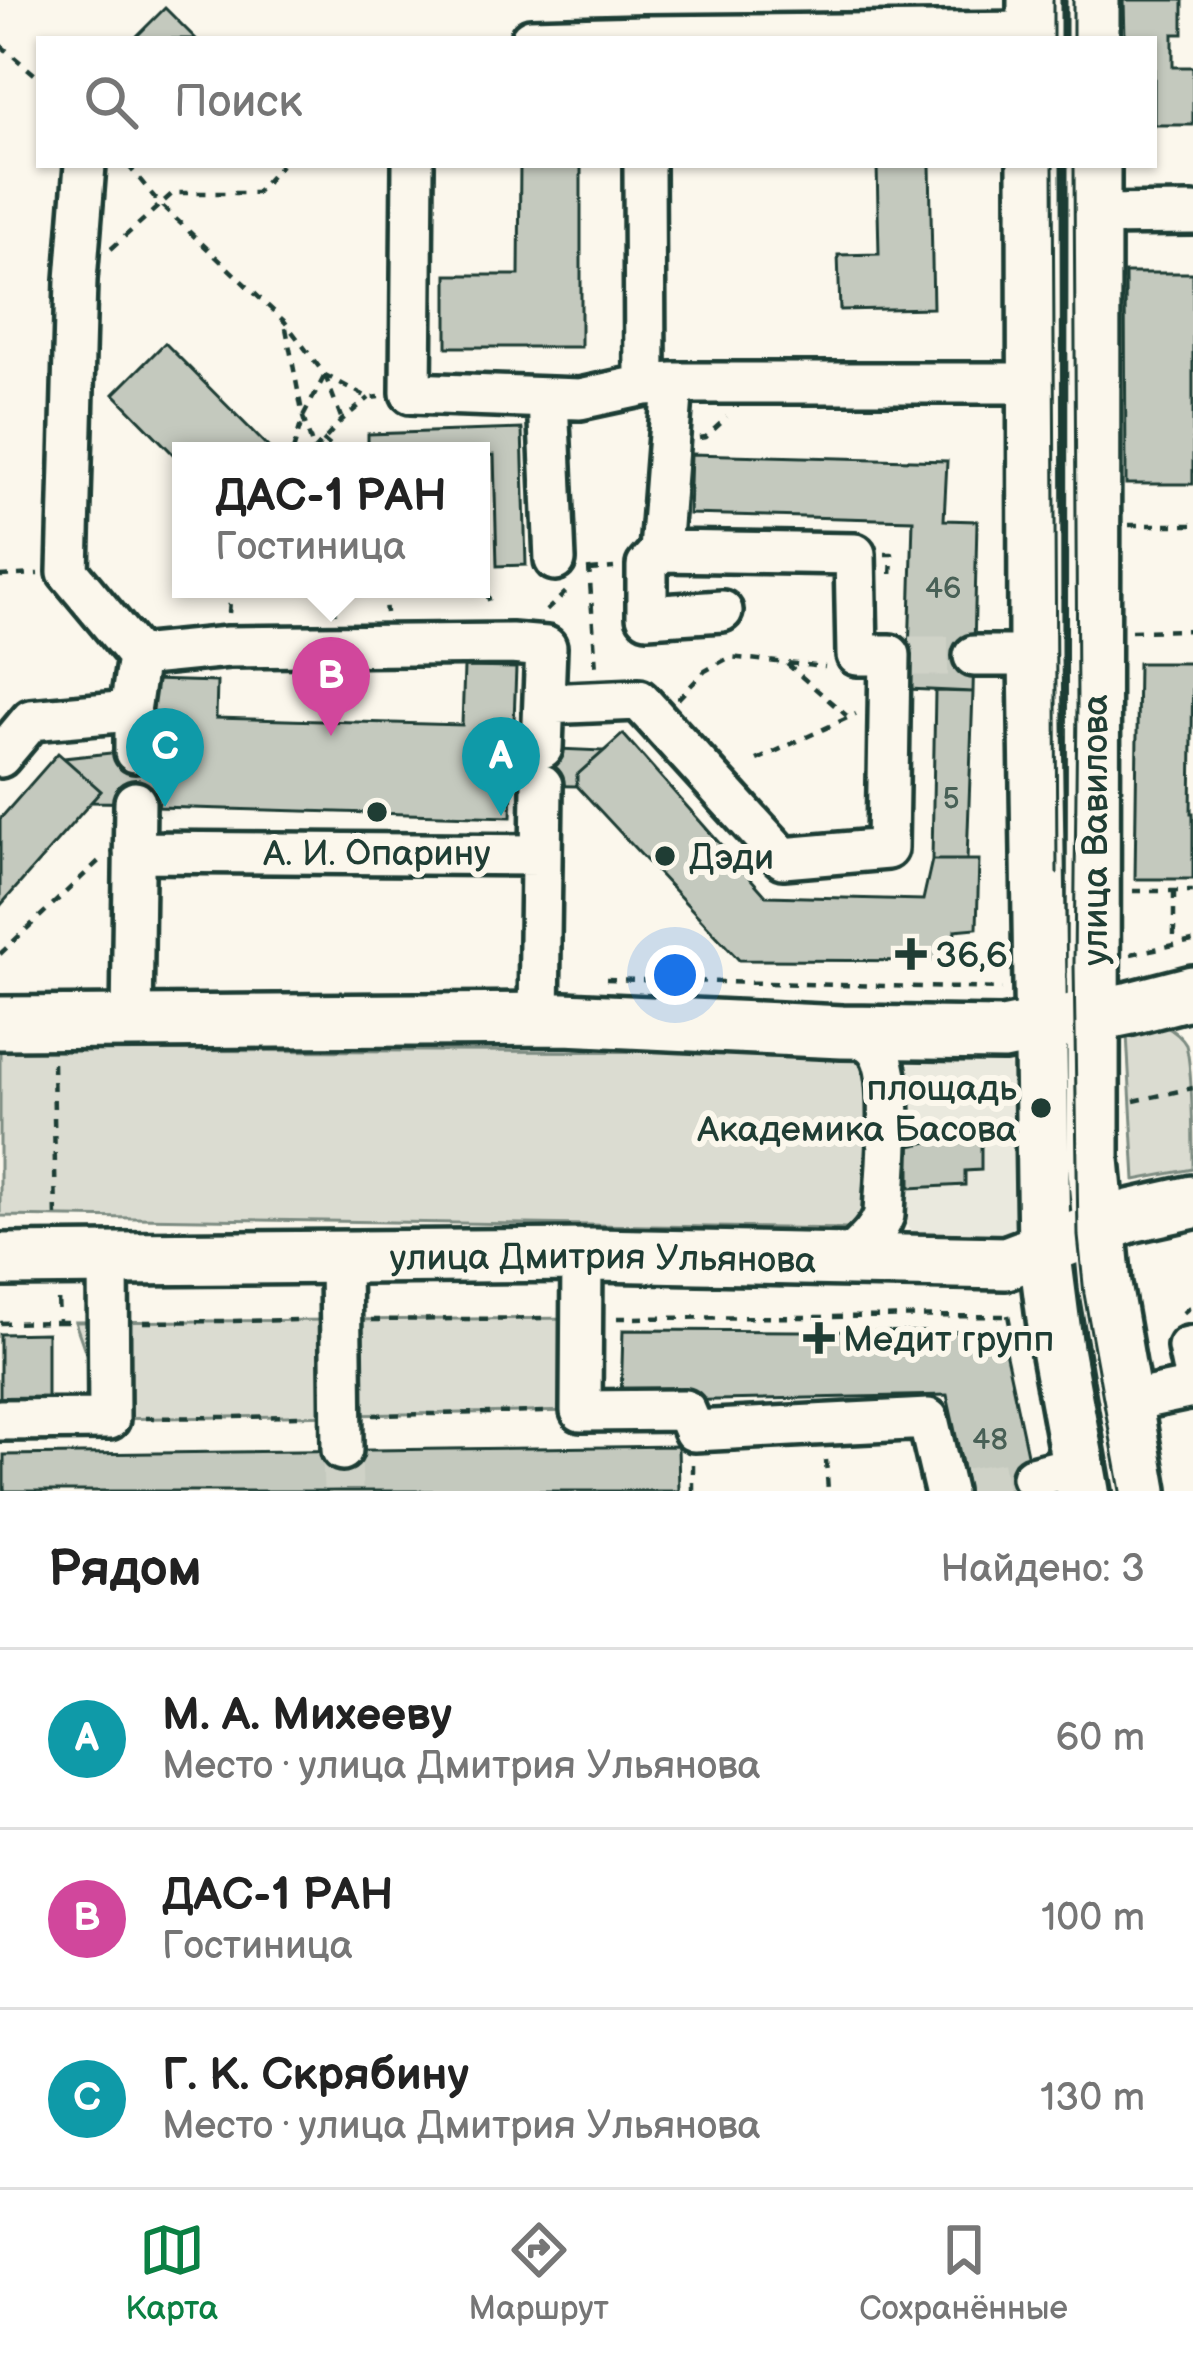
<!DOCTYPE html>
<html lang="ru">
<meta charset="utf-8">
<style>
:root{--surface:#fff;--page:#f6f6f6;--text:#222;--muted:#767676;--line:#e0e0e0;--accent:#0b8043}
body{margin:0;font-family:"Balsamiq Sans",sans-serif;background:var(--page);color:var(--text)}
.you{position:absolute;left:675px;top:975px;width:42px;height:42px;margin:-30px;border:9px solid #fff;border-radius:50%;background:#1a73e8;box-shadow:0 0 0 18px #1a73e833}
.badge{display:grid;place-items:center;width:78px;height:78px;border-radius:50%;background:var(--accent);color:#fff;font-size:39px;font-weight:700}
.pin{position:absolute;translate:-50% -99px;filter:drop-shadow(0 3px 6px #0008)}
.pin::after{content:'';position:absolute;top:63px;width:42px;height:36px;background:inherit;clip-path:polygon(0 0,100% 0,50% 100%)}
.popup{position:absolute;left:172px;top:442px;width:318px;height:156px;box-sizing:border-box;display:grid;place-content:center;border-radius:0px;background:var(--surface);filter:drop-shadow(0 3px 9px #0005);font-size:39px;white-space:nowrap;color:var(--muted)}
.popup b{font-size:45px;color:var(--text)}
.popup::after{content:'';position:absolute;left:50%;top:100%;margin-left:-24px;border:24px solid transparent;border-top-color:var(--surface)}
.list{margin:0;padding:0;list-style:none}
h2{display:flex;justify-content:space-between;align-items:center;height:156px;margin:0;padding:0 48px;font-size:51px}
h2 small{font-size:39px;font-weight:400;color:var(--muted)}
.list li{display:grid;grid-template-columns:78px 1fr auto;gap:36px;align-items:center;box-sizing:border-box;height:180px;padding:0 48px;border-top:3px solid var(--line)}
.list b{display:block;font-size:45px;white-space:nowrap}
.list p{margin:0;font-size:39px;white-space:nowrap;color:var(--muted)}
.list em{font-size:39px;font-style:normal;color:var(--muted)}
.icon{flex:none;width:66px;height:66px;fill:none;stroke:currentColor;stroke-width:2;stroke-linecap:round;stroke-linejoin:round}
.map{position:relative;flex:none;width:1193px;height:1491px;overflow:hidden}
.search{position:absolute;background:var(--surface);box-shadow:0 3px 9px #0004;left:36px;right:36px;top:36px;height:132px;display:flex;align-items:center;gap:30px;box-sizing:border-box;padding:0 42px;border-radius:0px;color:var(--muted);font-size:45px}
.sheet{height:696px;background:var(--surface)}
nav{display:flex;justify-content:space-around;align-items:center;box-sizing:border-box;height:168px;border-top:3px solid var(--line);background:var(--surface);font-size:33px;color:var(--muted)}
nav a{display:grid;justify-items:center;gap:6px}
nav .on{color:var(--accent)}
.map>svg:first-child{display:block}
.built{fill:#eae9de}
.green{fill:#dbdcd1;stroke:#7d8c82;stroke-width:3}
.building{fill:#c4c9be;stroke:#1f3d34;stroke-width:3}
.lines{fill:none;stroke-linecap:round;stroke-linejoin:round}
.minor-tunnel{stroke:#cfd2c7;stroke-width:39;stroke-dasharray:39 20;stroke-linecap:butt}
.minor-casing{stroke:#1f3d34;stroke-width:48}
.major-casing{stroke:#1f3d34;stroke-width:60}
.path{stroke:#1f3d34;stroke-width:4.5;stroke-dasharray:9 9;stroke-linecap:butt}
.minor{stroke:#fbf7ec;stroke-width:39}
.major{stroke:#fbf7ec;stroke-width:51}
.tram{stroke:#1f3d34;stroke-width:3}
.poi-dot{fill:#1f3d34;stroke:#fbf7ec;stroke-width:4.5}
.labels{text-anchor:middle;stroke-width:12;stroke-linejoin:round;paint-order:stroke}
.number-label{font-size:30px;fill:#486056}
.street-label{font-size:36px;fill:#1f3d34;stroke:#fbf7ec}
.poi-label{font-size:36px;fill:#1f3d34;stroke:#fbf7ec;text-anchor:start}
</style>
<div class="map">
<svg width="1193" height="1491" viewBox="0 0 1193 1491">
<rect width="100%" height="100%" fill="#fbf7ec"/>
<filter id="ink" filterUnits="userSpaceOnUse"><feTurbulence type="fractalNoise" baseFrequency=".00833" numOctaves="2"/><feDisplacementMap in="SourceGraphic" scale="24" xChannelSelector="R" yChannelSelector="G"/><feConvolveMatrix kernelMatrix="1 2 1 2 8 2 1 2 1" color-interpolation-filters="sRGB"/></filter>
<g filter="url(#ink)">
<path class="built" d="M1003,1061L1019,1072L1022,1219L1003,1235L984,1238L916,1236L901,1218L903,1064Z"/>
<path class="green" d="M1165,1026C1174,1031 1181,1036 1186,1045C1193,1073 1193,1138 1193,1169L1135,1180L1127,1034Z
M0,1050L859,1052L875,1075L871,1208L849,1229L0,1216Z
M581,1318V1411L109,1419L75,1322Z"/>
<path class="building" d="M1124,0H1183V34H1173V67H1193V125H1154V39H1125Z
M165,8L196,39H134Z
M520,165H581V347H447V275H519Z
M877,165H930L933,308L840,310L838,255L879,254Z
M1125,273H1193V484H1126Z
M165,343L272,451H181V462L114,394Z
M522,429L526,565L497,566L494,455L481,456V451H368V434Z
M691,454L947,461L944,520L977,521L973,692L908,689L913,520L689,514Z
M1138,663H1193L1191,813H1193V879H1135Z
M464,667L516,668L513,747L604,751L577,775V786L512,785L511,817L158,807L159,803L91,802L101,791L64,758L149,749L151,680L217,682L216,718L462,725Z
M935,691L973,692L967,860H932Z
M623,734L766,896L923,900L932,860H979L977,928L955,930L952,961L739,960L577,786V775Z
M58,753L101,791L0,906V819Z
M964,1127H981V1170L965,1171V1185L910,1188V1146L965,1134Z
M623,1330L1001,1332L1035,1491H968L947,1395L621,1402Z
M47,1333V1403L0,1405V1334Z
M678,1446L679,1491H4V1455Z"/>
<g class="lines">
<path class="minor-tunnel" d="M909,656H974
M342,1450L343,1491
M968,1488L1032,1477"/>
<defs>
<path id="minor" d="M531,39L643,36
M643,39V36L1034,32
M85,165L76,280L68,572L138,656
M413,165L411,393L580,399L645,385L673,383L660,551L855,554L857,655H890L887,849L783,858L639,700L544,704
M644,165L645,385
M1094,215L1193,214
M673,383H1034
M548,398L555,560
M660,551L647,566V616L722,611
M974,656H1035
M130,711L138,656L228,647L511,644L546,647L542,748
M0,757L31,720L130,711L135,727V752
M134,852L541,855
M539,1019L542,785
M132,1022L135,802
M842,1032C855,1036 867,1037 876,1048C898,1074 885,1179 884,1215C877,1234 861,1246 847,1260
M582,1255L581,1411L685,1410L694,1431L928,1419L945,1491
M340,1257L342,1450
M1193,1346L1188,1347L1193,1371
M1126,1402L1193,1388
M0,1420L109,1419L108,1259
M1032,1477L1079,1465"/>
<g id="major">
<path d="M1034,0V39"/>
<path d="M1093,0V39"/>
<path d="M1034,165L1035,656L1044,1248L1057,1349L1083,1491"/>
<path d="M1094,165L1093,1160L1105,1285L1141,1491"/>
<path d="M0,1023L564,1019L842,1032L1003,1034L1131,1008L1193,992"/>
<path id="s1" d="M0,1260L593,1255L1006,1263L1130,1216L1193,1202"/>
</g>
</defs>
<use href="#minor" class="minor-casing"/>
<use href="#major" class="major-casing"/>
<path class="path" d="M0,45L39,78
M128,165L160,204L285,322L325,375L369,398L379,397
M111,249L173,193H256L281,165
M286,328L303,417L314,451
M325,375L342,420
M699,438L706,437L727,417
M323,440L336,451
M293,451L303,417L325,375
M314,451L342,420L369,398
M1129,525H1193
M885,554H892L891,578
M589,567L596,669
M590,570L614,568
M481,575L492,609
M0,576L38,574
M333,589L335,614
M384,589L386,613
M546,611L568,590
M229,613L231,589
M1131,631L1193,630
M787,664L847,716
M678,699L705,671L730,657L825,667
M757,760L856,714
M1133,891H1193
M1174,891V945
M0,954L101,859
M1131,954L1193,941
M606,979L1002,989
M53,1063L56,1220
M1134,1101L1193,1088
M1183,1313L1193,1304
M1008,1315L1015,1350
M617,1318L1013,1316
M371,1320L551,1318
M59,1322H77
M143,1322L305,1320
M0,1323L59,1322L58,1297
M373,1415L547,1412
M145,1418L307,1416
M826,1460L828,1491
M693,1491V1461"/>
<use href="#minor" class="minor"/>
<use href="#major" class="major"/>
<path class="tram" d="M1053,0V39
M1073,0V39
M1053,165L1057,873
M1074,165L1077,705L1074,964L1078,1236L1084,1294L1120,1491"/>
</g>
</g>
<g class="poi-dot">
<circle cx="377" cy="812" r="12"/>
<circle cx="665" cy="856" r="12"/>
<path d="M905 936h12v12h12v12h-12v12h-12v-12h-12v-12h12z"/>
<circle cx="1041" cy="1108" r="12"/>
<path d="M813 1320h12v12h12v12h-12v12h-12v-12h-12v-12h12z"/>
</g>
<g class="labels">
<g class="number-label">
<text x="943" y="598">46</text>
<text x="951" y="808">5</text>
<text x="990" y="1449">48</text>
</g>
<g class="street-label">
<text transform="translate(1094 830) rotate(-90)" y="13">улица Вавилова</text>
<text dy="13" stroke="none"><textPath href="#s1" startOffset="603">улица Дмитрия Ульянова</textPath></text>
</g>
<g class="poi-label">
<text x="377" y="865" text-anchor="middle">А. И. Опарину</text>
<text x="689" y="869">Дэди</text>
<text x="935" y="967">36,6</text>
<text x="1017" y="1100" text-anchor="end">площадь<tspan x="1017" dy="41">Академика Басова</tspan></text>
<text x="843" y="1351">Медит групп</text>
</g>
</g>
</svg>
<div class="you"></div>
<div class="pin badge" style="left:501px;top:816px;background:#0f9aa8">A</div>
<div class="pin badge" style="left:331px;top:736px;background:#d1479c">B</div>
<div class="popup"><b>ДАС-1 РАН</b>Гостиница</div>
<div class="pin badge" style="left:165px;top:807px;background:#0f9aa8">C</div>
<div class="search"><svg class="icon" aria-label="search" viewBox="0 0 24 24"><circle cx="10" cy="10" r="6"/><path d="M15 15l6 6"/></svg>Поиск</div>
</div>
<section class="sheet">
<h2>Рядом<small>Найдено: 3</small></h2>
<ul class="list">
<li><span class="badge" style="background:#0f9aa8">A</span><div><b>М. А. Михееву</b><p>Место · улица Дмитрия Ульянова</p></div><em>60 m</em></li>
<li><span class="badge" style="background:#d1479c">B</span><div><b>ДАС-1 РАН</b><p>Гостиница</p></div><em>100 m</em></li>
<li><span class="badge" style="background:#0f9aa8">C</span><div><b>Г. К. Скрябину</b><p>Место · улица Дмитрия Ульянова</p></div><em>130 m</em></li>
</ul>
</section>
<nav>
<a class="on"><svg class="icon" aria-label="map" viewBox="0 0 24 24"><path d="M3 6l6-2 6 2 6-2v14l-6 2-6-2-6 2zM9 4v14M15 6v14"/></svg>Карта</a>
<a><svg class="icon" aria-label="directions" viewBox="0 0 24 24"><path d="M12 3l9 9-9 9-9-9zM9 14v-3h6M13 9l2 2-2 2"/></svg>Маршрут</a>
<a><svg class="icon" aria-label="saved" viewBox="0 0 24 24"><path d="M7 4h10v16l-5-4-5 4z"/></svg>Сохранённые</a>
</nav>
